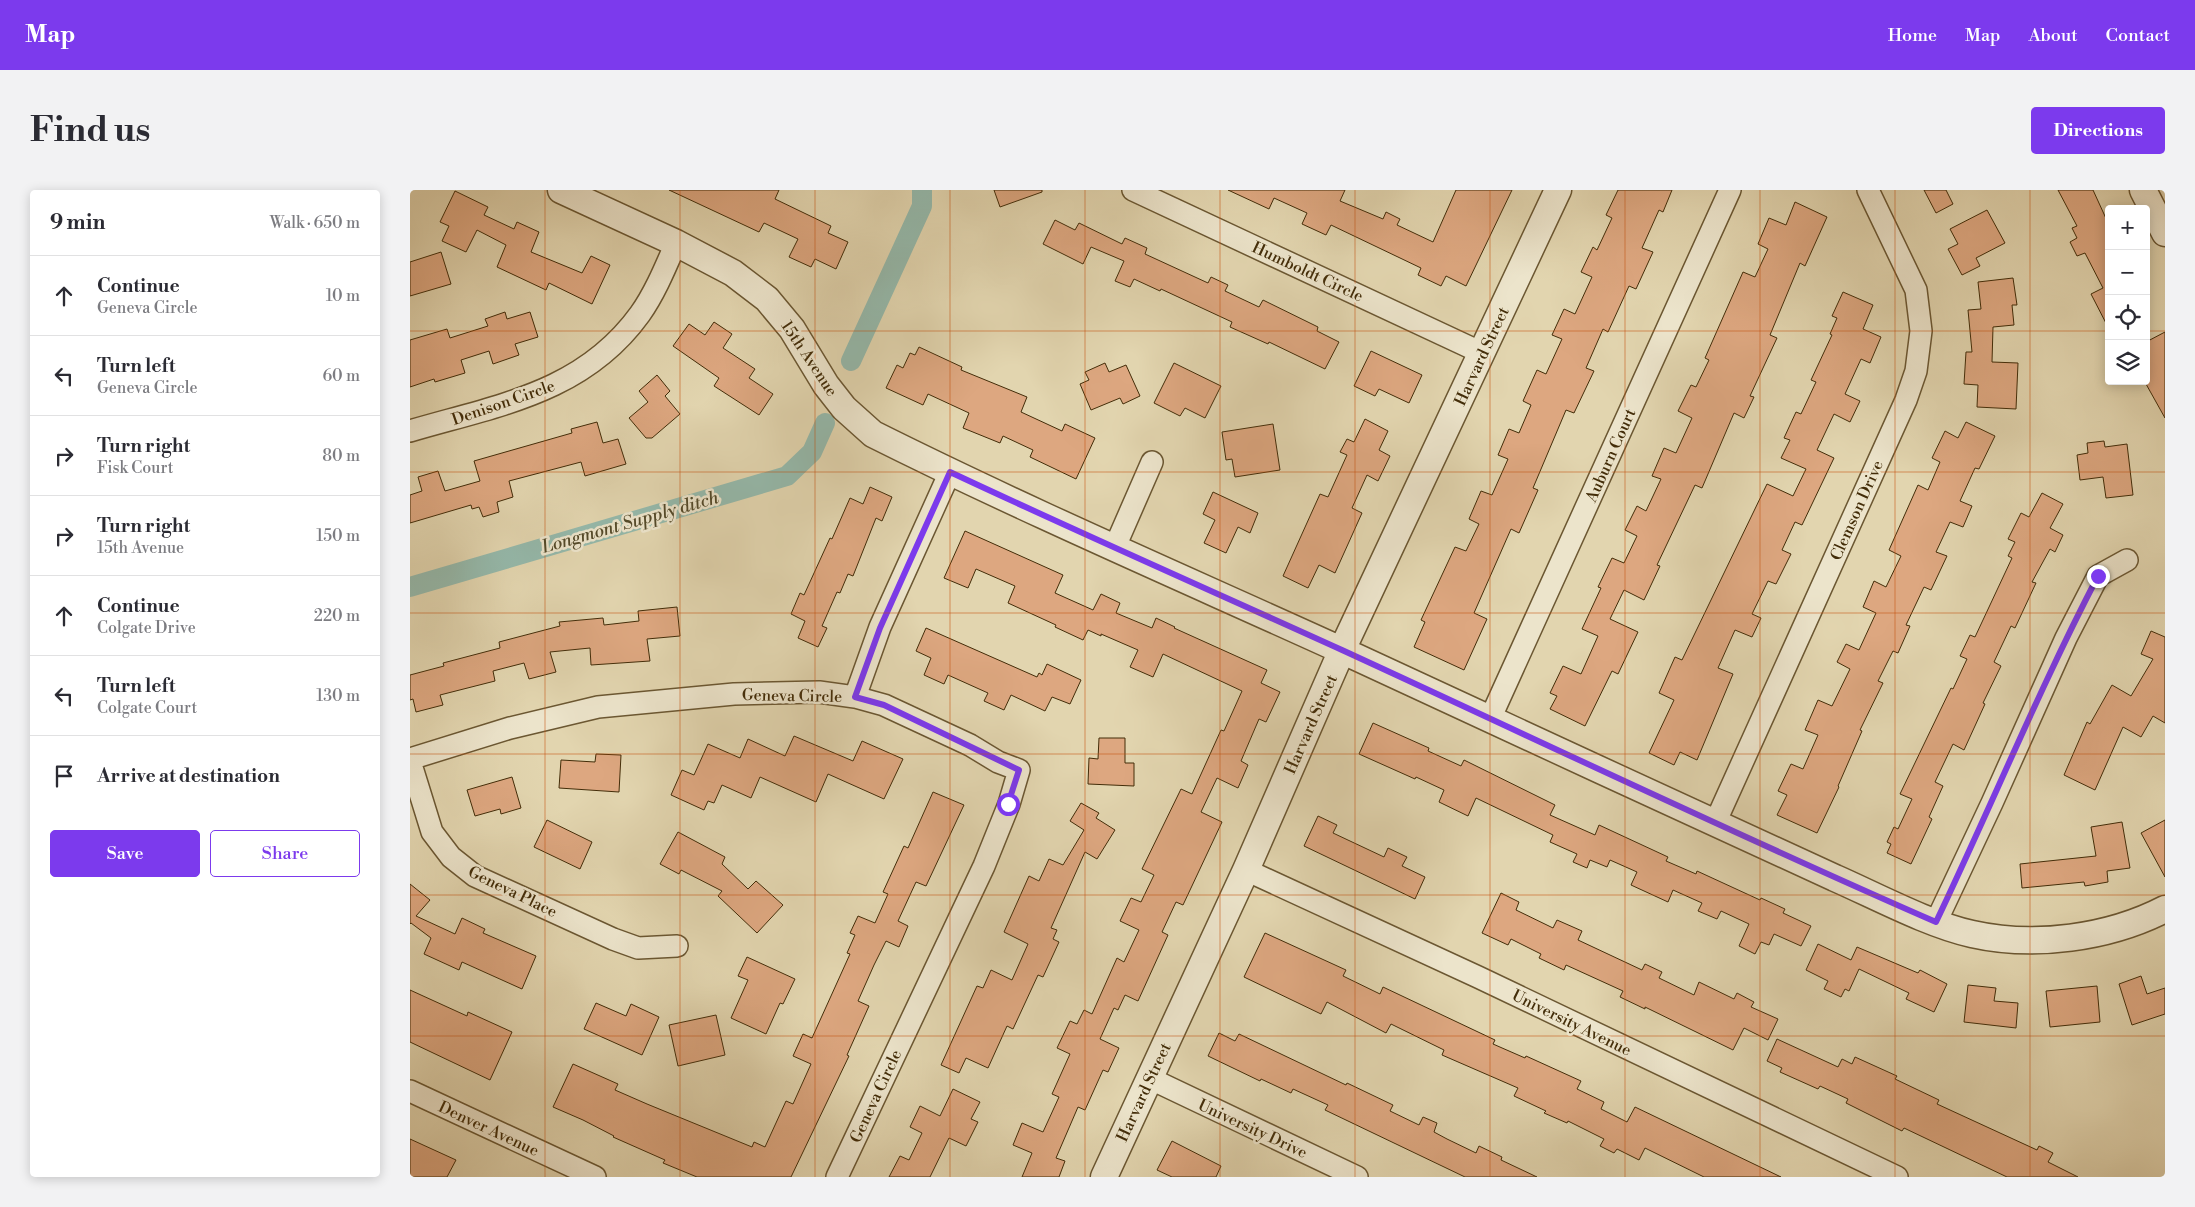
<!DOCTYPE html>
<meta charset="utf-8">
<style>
:root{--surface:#fff;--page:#f2f2f3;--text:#2b2b33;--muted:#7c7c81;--line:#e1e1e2;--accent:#7c3aed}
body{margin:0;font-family:"Libre Bodoni",serif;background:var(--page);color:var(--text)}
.controls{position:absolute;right:15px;top:15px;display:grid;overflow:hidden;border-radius:5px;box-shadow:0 2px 12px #0003}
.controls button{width:45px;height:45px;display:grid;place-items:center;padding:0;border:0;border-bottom:1px solid var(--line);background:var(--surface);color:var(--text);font:25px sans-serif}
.stop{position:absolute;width:15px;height:15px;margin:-11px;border:4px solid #7c3aed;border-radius:50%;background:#fff}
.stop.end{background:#7c3aed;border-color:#fff;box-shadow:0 1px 5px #0008}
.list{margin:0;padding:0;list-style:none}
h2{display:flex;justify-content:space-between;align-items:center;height:65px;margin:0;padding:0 20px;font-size:21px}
h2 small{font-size:16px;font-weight:400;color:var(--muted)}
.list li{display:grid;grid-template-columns:32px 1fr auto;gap:15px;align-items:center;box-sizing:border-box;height:80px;padding:0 20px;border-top:1px solid var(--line)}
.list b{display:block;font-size:19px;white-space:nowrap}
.list p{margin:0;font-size:16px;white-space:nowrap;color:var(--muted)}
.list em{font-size:16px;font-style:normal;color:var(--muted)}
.actions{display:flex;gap:10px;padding:15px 20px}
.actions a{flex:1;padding:11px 0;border:1px solid var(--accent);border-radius:5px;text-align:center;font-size:18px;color:var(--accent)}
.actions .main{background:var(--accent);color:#fff}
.icon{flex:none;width:28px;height:28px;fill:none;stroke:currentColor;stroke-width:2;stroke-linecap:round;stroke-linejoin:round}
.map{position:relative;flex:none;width:1755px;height:987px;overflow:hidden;border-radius:5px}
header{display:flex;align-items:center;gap:30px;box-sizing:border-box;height:70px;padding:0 25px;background:var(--accent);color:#fff}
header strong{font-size:24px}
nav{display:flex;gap:28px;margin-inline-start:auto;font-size:18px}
.intro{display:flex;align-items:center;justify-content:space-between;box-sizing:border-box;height:120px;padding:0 30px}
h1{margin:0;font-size:35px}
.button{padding:12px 22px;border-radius:5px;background:var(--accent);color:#fff;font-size:18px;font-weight:700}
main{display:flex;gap:30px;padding:0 30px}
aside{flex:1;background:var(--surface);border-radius:5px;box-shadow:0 2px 12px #0003}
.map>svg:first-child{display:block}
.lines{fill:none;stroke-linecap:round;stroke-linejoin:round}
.canal{stroke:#95b9ab;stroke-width:20}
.building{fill:#dda780;stroke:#432d09}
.minor-casing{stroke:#6b5732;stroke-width:24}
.tertiary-casing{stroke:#6b5732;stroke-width:29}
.minor{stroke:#ece4cb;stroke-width:21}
.tertiary{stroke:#ece4cb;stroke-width:26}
.route{stroke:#7c3aed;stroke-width:6}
.grid{fill:none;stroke:#c7500b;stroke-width:1;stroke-opacity:0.55}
.labels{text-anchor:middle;stroke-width:5;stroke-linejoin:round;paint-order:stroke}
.street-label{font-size:16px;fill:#432d09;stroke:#ece4cb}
.water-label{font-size:18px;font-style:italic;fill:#534929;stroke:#ece4cb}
</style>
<header>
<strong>Map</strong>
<nav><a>Home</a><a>Map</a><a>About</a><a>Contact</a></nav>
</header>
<div class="intro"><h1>Find us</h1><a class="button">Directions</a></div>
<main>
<aside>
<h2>9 min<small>Walk · 650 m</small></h2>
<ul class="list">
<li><svg class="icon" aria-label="ahead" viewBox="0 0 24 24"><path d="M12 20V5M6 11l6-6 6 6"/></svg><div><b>Continue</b><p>Geneva Circle</p></div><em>10 m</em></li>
<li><svg class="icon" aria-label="left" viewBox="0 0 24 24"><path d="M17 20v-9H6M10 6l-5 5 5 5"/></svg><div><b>Turn left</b><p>Geneva Circle</p></div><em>60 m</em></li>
<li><svg class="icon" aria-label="right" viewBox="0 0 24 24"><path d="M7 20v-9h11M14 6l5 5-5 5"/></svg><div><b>Turn right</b><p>Fisk Court</p></div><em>80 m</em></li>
<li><svg class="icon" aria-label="right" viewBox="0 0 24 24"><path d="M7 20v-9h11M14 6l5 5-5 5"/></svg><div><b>Turn right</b><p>15th Avenue</p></div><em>150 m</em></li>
<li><svg class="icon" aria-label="ahead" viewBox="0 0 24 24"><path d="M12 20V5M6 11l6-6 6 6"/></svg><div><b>Continue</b><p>Colgate Drive</p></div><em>220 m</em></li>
<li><svg class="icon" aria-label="left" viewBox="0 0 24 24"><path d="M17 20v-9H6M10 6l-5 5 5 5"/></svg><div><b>Turn left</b><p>Colgate Court</p></div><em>130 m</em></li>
<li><svg class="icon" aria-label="arrive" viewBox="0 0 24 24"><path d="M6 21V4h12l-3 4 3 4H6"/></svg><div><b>Arrive at destination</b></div></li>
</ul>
<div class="actions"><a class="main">Save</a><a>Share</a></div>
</aside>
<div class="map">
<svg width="1755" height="987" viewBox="0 0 1755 987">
<rect width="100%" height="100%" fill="#e2d5af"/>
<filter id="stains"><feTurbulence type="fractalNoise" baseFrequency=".004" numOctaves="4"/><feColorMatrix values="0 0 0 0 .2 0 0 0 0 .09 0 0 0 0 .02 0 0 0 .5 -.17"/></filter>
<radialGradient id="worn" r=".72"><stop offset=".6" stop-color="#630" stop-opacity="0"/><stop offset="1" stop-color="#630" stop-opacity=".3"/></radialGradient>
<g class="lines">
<path class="canal" d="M441,171L512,16V0
M0,397L377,286L402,262L415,233"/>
</g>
<path class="building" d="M259,0H369L365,9L421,36L418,43L438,52L426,79L405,69L401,77L379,67L388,49L354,33L349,42Z
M584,0H632V2L590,17Z
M818,0H935L930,11L973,29L976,22L990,29L987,35L1023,52L1046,0H1102L1056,96L1036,86L1031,96L1008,85L1011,78L921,35L916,45L892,34L897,23L864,8L859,19Z
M1208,0H1262L1253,22L1249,20L1232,58L1243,62L1226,99L1219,96L1198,142L1193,139L1176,178L1184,181L1164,223L1156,220L1123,298L1128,300L1109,343L1101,339L1064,423L1077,429L1054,480L1004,457L1015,432L1011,430L1045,357L1056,361L1069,334L1059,329L1071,301L1082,305L1098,269L1088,265L1099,239L1109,243L1121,215L1113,211L1127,180L1136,184L1152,149L1142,145L1154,119L1165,124L1182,87L1171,82L1183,57L1187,60L1202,28L1196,25Z
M1514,0H1536L1543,14L1526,23Z
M1648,0H1683L1699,35V139L1681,104L1693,98L1675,63L1667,66L1660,52L1667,48L1662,38L1667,36Z
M45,1L78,17L74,25L104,39L107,32L129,42L121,62L172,83L181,66L200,75L182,114L139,93L136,100L87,77L96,55L67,40L56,62L32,51L39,36L30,32Z
M1385,12L1417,27L1395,76L1390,73L1360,145L1367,148L1340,206L1344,207L1334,228L1324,223L1292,298L1285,295L1247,375L1250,376L1234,410L1214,400L1200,429L1228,442L1208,484L1202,481L1175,536L1140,519L1147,506L1140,503L1153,476L1171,484L1188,446L1172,439L1191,398L1188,397L1202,368L1214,373L1227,346L1215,340L1227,316L1236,321L1251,289L1242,286L1254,258L1266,263L1282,228L1268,221L1281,195L1286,197L1299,170L1295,168L1333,82L1345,87L1358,59L1348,54L1359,28L1376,35Z
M1577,20L1595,53L1566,68L1570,76L1552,85L1538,59L1548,54L1540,39Z
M645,30L665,40L669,33L712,54L715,48L737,58L735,64L798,93L801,87L818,95L815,101L849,117L853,110L908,137L907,141L929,152L915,179L859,152L858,154L820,137L822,132L751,99L750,101L724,89L720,97L705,91L714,71L681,57L673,74L633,54Z
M31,62L41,94L0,106V72Z
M1603,88L1607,115H1602L1604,135L1583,137L1582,172L1608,173L1606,219L1567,217L1568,195L1554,194L1556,162H1562L1558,120L1571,119L1568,92Z
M1433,102L1463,115L1453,139L1471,147L1460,173L1451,169L1435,204L1450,211L1440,232L1424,224L1407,260L1424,268L1392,335L1385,332L1372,360L1381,364L1366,394L1358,391L1342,424L1351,428L1342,447L1325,440L1308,478L1323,484L1287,570L1270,562L1264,575L1239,563L1264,510L1249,503L1265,467L1272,470L1357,294L1383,306L1396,279L1371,268L1380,250L1374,248L1386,222L1391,224L1406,192L1401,190L1422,145L1420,144L1427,128L1422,126Z
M95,122L97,129L120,122L128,147L105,154L109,165L83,174L79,161L51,170L55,183L25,192L24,189L0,197V150L37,139L40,148L78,136L75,129Z
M304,132L322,144L313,158L345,179L339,188L363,204L349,225L304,196L309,188L263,156L279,134L295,145Z
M1755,142V228L1736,194V152Z
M509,157L552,177L551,180L617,207L611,222L652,241L655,234L685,248L666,289L620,267L623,260L593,246L590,253L553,238L559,223L518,204L513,215L476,198L487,175L493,178L500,163L505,165Z
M961,161L1012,185L999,213L969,199L965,206L944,196Z
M695,173L699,182L716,175L730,206L713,214L710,208L681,220L670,194L679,190L675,182Z
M764,173L811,196L795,228L775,218L770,226L744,213Z
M247,185L260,201L255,206L270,224L242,248H236L219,228L238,212L229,201Z
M955,229L978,241L969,260L980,266L968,291L957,285L942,318L952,323L925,383L909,375L898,398L873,386L910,304L918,307L937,265L930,262L937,249L944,252Z
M187,232L193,253L208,249L216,274L175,286L171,272L99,291L103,307L87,312L89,322L73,327L69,317L62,319L61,315L0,333V305L12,301L8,287L28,281L35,301L70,291L64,271L162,243L161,239Z
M1556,232L1585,246L1569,279L1565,278L1550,311L1562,316L1553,337L1540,332L1526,362L1537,366L1521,400L1514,397L1496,435L1500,436L1488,463L1483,461L1468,491L1473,493L1450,540L1452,541L1428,596L1429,597L1407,643L1367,625L1377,605L1368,601L1381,574L1393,579L1408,545L1395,540L1408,510L1422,516L1440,479L1427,472L1436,454L1449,460L1466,423L1453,417L1464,391L1476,397L1491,366L1479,360L1508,295L1518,300L1530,272L1522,268L1535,241L1548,248Z
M863,234L870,280L825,287L822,269L816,270L812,242Z
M1694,251L1695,257L1717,254L1723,305L1696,308L1693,287L1670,290L1667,265L1678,263L1677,253Z
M460,297L482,307L472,331L466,328L443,386L438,384L430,403L427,402L412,436L417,438L408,457L388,448L395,431L381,424L390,403L394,405L420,348L422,349L440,308L453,314Z
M803,302L848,323L840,343L828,337L816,363L794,353L805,330L793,324Z
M1632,303L1653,314L1640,338L1653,345L1645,362L1640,359L1622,392L1626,393L1605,438L1601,436L1584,472L1591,476L1573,513L1575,514L1554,560L1543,554L1525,592L1533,596L1519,627L1522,629L1501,674L1477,663L1481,654L1477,652L1484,637L1488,639L1502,609L1490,604L1541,498L1543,499L1557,469L1550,466L1560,445L1565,447L1602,368L1598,366L1605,352L1598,349L1611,323L1619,327Z
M555,341L653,385L645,403L683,420L691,404L710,413L706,423L742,438L746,428L765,437L764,438L857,480L851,493L870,502L856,532L849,529L831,571L838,575L828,598L807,588L791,622L812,632L773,715L766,712L752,742L758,745L728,811L715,805L708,820L704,818L690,849L709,858L698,882L693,880L675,920L668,917L646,968L655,971L649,987H612L622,963L603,955L612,933L633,942L649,907L642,904L660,864L647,858L660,831L667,834L674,820L682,824L707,768L714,772L729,740L710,731L721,708L731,712L744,685L732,679L771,599L782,604L811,540L814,541L832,501L753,464L743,487L720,477L728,460L691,444V446L678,440L673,450L645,437L646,435L598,413L605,396L566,379L558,398L534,388Z
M267,417L270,446L237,449L240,471L181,475L180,458L140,462L146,482L119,489L114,473L83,481L85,491L30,505L33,515L6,522L3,509L0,510V485L34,476L33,473L90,458L89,452L150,436L149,432L193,428L194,435L229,431L228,421Z
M516,438L627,487L629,483L632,485L637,474L671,490L660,514L642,507L635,521L601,505L594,520L574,511L578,503L538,485L534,494L514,485L521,468L506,461Z
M1741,441L1755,447V533L1743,526L1731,547L1713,537L1685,600L1654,585L1677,532L1680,534L1702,495L1721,506L1743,469L1731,464Z
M963,533L1019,558L1018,561L1051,576L1054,570L1145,615L1140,625L1185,645L1189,635L1258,667L1256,671L1286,684L1287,681L1350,710L1351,708L1375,719L1373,723L1401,736L1391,756L1364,744L1359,755L1351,752L1345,764L1329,756L1339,734L1311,721L1307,729L1288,721L1292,713L1263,700L1258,712L1221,695L1227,682L1200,670L1197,677L1180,670L1177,678L1163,672L1167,664L1140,652L1143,645L1066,608L1058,626L1029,612L1034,600L1006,587L1005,589L949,564Z
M384,546L443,571L452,551L493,569L474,609L418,584L406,612L350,587L341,608L312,595L304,613L298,611L294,620L261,605L272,580L284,585L298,554L330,568L338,549L375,566Z
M689,548H715V573H724V596L678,594L679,568L688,569Z
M186,564L211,565L209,602L149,598L151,570L185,572Z
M102,587L111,618L91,624L90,619L65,626L57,600Z
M523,602L554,615L516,696L506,692L488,731L498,736L489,757L476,751L464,775L448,811L459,816L437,865L439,866L381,987H287L253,973L255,970L203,947L204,946L173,930L143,917L163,874L208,894L205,900L237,914L342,957L344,952L355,957L376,911L383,914L401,874L383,866L393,844L402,848L440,764L437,763L445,745L440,743L448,726L465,733L478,704L473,702L494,656L498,658Z
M671,613L689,623L686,628L705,640L687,669L675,662L641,738L647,740L643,749L649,752L633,787L628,785L603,839L597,836L578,878L556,868L549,883L531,875L567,796L573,798L581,780L602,790L618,754L594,742L619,686L629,691L639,669L653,675L674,640L660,631Z
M908,626L927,635L923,643L974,667L978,658L997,667L992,676L1015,687L1005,709L894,656Z
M137,630L182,652L170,679L124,657Z
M1755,630V687L1731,643Z
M1712,632L1720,678L1697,681L1698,692L1675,696L1674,692L1612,698L1610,674L1686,666L1681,637Z
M268,642L315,667L312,674L338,699L346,691L373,715L347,743L308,706L312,701L271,680L269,684L250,674Z
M0,694L20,710L6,726L45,744L52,728L75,739L73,743L126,766L112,799L52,772L49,780L14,764L21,748L1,733L0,734Z
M1091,703L1109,712L1106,720L1143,738L1147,730L1172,741L1168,750L1232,780L1235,774L1252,782L1249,788L1284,805L1289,792L1324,809L1327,803L1344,812L1341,817L1368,829L1358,850L1334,838L1323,860L1235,817V819L1210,807L1213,801L1156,775L1154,780L1129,768L1131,764L1101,749L1098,755L1072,743Z
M855,743L936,780L933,786L970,804L973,797L1085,850L1083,854L1115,868L1116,866L1171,891L1167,899L1194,912L1191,919L1217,932L1225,917L1371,987H1294L1235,958L1229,970L1207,959L1204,963L1190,956L1194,949L1158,931L1157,933L1134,923L1136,921L1104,906L1108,898L1032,865L1034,860L981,834L976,843L917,812L911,824L834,787Z
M1408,754L1441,770L1447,757L1508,783L1510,780L1537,794L1524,822L1496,809L1499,803L1449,779L1439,801L1435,799L1431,807L1414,799L1418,791L1396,780Z
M337,767L385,789L373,814L370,813L356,844L321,828L338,790L328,786Z
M1731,786L1737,804L1755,798V824L1722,835L1709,794Z
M1558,795L1586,798L1584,811L1608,813L1606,838L1554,832Z
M1687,796L1690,832L1640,837L1636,801Z
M0,800L57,826L58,822L102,842L80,890L0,852Z
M186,813L216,826L221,814L249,827L232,865L174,839Z
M306,825L315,865L268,876L259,835Z
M809,843L825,851L829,844L936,895L937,893L983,915L980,921L1009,935L1013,927L1027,933L1024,942L1037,949L1066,963L1069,956L1092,967L1091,970L1127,987H1055L915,920L918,915L883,899L881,903L851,889L850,891L798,866Z
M1367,849L1428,877L1432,869L1442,874L1445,867L1487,886L1485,889L1529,910L1527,914L1627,960L1629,956L1643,963L1638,972L1668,987H1597L1494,938L1492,941L1436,913L1438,909L1410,896L1408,899L1370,882L1372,878L1357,871Z
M543,899L570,912L561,929L568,932L556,956L539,948L520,987H479L490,966L499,970L512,943L500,937L510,916L530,926Z
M0,949L46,970L37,987H0Z
M762,951L811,976L806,987H762L747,980Z"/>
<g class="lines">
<defs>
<path id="minor" d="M723,0L1072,163
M0,241C88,215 173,203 230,124C245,103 256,76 266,53
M704,359L742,272
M445,507L470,437L540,282
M1080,529L1320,0
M0,569L100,538L188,517L324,504L409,502L445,507L474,515L560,555L588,572L609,580L599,614L574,676L427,987
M0,571L22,642L41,667L65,686L203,749L228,758L267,756
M1305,633L1496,210L1506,181L1511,141L1506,100L1458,0
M836,680L1068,787L1487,987
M1526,732L1582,613L1656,448L1688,386L1717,370
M739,888L947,987
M0,901L185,987"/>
<path id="tertiary" d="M151,0L266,53L323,83L357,109L382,139L416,195L434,218L463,244C617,321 775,389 931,460C1017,499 1102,540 1188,579C1267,616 1346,652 1425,688C1466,706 1520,735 1562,744C1624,758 1699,748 1755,719
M1733,0L1755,43
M694,987L836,680L932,460L1148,0"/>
</defs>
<use href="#minor" class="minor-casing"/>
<use href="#tertiary" class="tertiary-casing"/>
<use href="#minor" class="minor"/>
<use href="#tertiary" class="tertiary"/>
</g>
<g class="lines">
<path class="route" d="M598,614L609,580L474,515L445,507L470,438L540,282C670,343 802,401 932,460C1130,551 1326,645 1526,732C1581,617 1629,499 1688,386"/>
</g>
<path class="grid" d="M135,0V987M270,0V987M405,0V987M540,0V987M675,0V987M810,0V987M945,0V987M1080,0V987M1215,0V987M1350,0V987M1485,0V987M1620,0V987M0,141H1699M1736,141H1755M0,282H1755M0,423H1755M0,564H1755M0,705H1755M0,846H1755"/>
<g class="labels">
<g class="street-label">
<text transform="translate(898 81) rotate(25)" y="6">Humboldt Circle</text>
<text transform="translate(1071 166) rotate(-65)" y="6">Harvard Street</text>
<text transform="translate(400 168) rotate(56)" y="6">15th Avenue</text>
<text transform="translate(93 212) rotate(-19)" y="6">Denison Circle</text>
<text transform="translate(1200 265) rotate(-66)" y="6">Auburn Court</text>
<text transform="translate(1446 320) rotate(-66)" y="6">Clemson Drive</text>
<text transform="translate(382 505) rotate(1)" y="6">Geneva Circle</text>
<text transform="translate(900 534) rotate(-66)" y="6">Harvard Street</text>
<text transform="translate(103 701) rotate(26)" y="6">Geneva Place</text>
<text transform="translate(1162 832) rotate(26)" y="6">University Avenue</text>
<text transform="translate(733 902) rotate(-65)" y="6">Harvard Street</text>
<text transform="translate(465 906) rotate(-65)" y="6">Geneva Circle</text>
<text transform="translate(79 938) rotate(25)" y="6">Denver Avenue</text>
<text transform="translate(843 938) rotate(25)" y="6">University Drive</text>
</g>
<g class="water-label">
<text transform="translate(220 332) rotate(-16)" y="6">Longmont Supply ditch</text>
</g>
</g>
<rect width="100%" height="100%" filter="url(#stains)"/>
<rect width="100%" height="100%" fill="url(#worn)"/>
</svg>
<div class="controls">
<button>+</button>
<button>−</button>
<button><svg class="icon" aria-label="locate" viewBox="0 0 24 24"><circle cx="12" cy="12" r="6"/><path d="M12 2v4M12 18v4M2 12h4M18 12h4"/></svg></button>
<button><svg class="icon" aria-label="layers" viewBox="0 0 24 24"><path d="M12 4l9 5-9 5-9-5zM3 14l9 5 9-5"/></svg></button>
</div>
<div class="stop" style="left:598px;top:614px"></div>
<div class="stop end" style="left:1688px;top:386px"></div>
</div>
</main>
